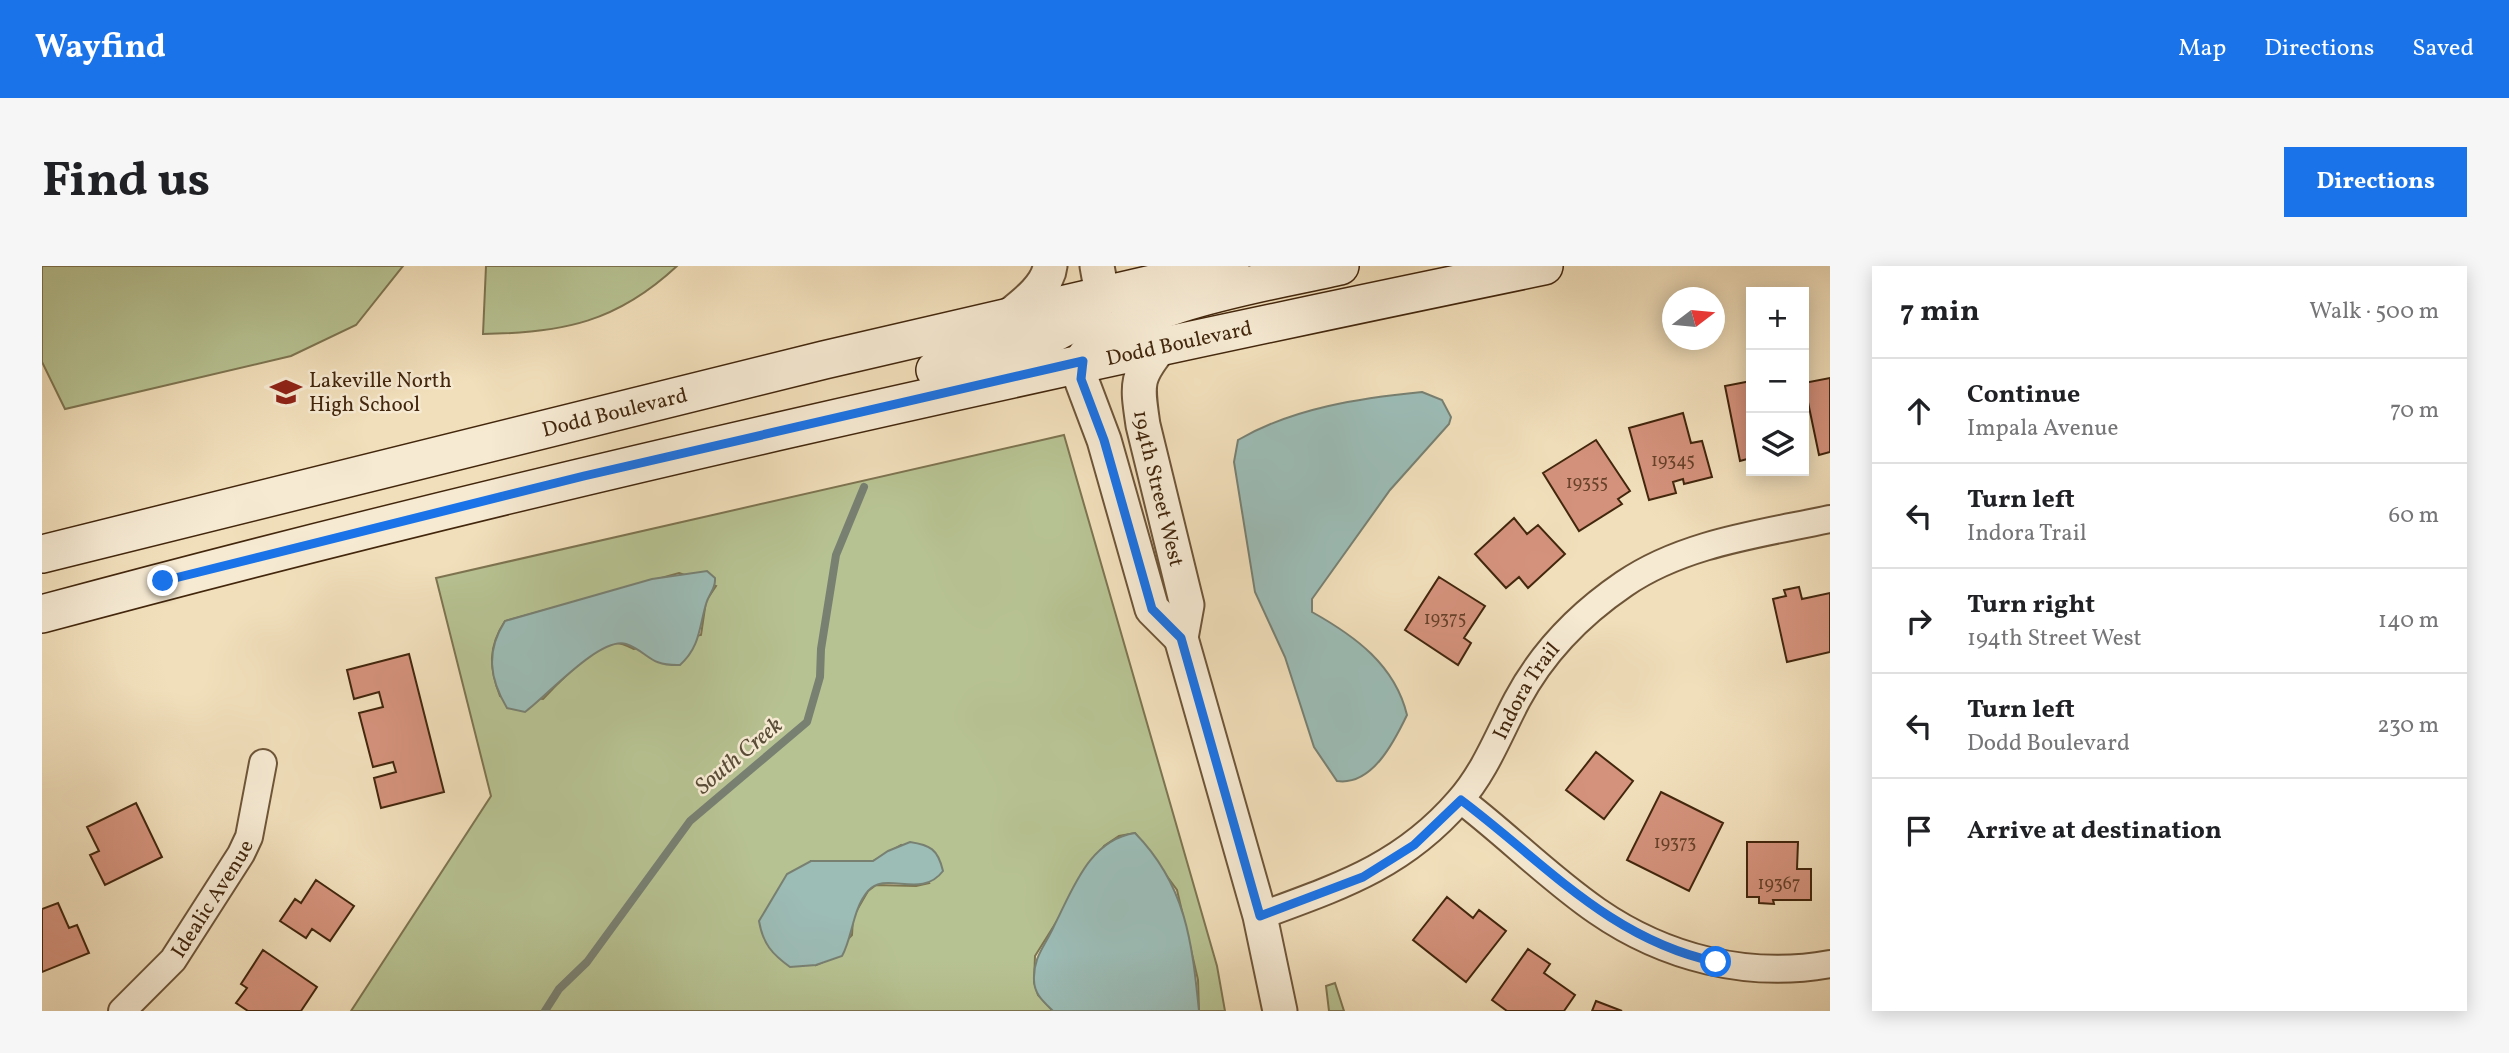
<!DOCTYPE html>
<meta charset="utf-8">
<style>
:root{--surface:#fff;--page:#f6f6f6;--text:#202124;--muted:#757577;--line:#e0e0e0;--accent:#1a73e8}
body{margin:0;font-family:Vollkorn,serif;background:var(--page);color:var(--text)}
.controls{position:absolute;right:21px;top:21px;display:grid;overflow:hidden;border-radius:0px;box-shadow:0 4px 18px #0003}
.controls button{width:63px;height:63px;display:grid;place-items:center;padding:0;border:0;border-bottom:2px solid var(--line);background:var(--surface);color:var(--text);font:35px sans-serif}
.compass{position:absolute;left:1620px;top:21px;width:63px;height:63px;border-radius:50%;background:var(--surface);box-shadow:0 4px 18px #0003;rotate:74deg}
.stop{position:absolute;width:21px;height:21px;margin:-16px;border:5px solid #1a73e8;border-radius:50%;background:#fff}
.stop.end{background:#1a73e8;border-color:#fff;box-shadow:0 2px 7px #0008}
.list{margin:0;padding:0;list-style:none}
h2{display:flex;justify-content:space-between;align-items:center;height:91px;margin:0;padding:0 28px;font-size:30px}
h2 small{font-size:23px;font-weight:400;color:var(--muted)}
.list li{display:grid;grid-template-columns:46px 1fr auto;gap:21px;align-items:center;box-sizing:border-box;height:105px;padding:0 28px;border-top:2px solid var(--line)}
.list b{display:block;font-size:26px;white-space:nowrap}
.list p{margin:0;font-size:23px;white-space:nowrap;color:var(--muted)}
.list em{font-size:23px;font-style:normal;color:var(--muted)}
.icon{flex:none;width:38px;height:38px;fill:none;stroke:currentColor;stroke-width:2;stroke-linecap:round;stroke-linejoin:round}
.map{position:relative;flex:none;width:1788px;height:745px;overflow:hidden;border-radius:0px}
header{display:flex;align-items:center;gap:42px;box-sizing:border-box;height:98px;padding:0 35px;background:var(--accent);color:#fff}
header strong{font-size:33px}
nav{display:flex;gap:38px;margin-inline-start:auto;font-size:24px}
.intro{display:flex;align-items:center;justify-content:space-between;box-sizing:border-box;height:168px;padding:0 42px}
h1{margin:0;font-size:49px}
.button{padding:18px 32px;border-radius:0px;background:var(--accent);color:#fff;font-size:24px;font-weight:700}
main{display:flex;gap:42px;padding:0 42px}
aside{flex:1;background:var(--surface);border-radius:0px;box-shadow:0 4px 18px #0003}
.map>svg:first-child{display:block}
.green{fill:#b7c292;stroke:#7d7450;stroke-width:2;fill-rule:evenodd}
.water{fill:#9cbcb6;stroke:#788072;stroke-width:2}
.lines{fill:none;stroke-linecap:round;stroke-linejoin:round}
.stream{stroke:#788072;stroke-width:8}
.building{fill:#d4927c;stroke:#43270d;stroke-width:2}
.minor-casing{stroke:#6e5538;stroke-width:30}
.tertiary-casing{stroke:#6e5538;stroke-width:37}
.secondary-casing{stroke:#43270d;stroke-width:40}
.minor{stroke:#f6ead3;stroke-width:26}
.tertiary{stroke:#f6ead3;stroke-width:33}
.secondary{stroke:#f6ead3;stroke-width:37}
.route{stroke:#1a73e8;stroke-width:9}
.labels{text-anchor:middle;stroke-width:5;stroke-linejoin:round;paint-order:stroke}
.number-label{font-size:18px;fill:#674229}
.street-label{font-size:21px;fill:#43270d;stroke:#f6ead3}
.poi-label{font-size:21px;fill:#43270d;stroke:#f6ead3;text-anchor:start}
.water-label{font-size:23px;font-style:italic;fill:#594c37;stroke:#f6ead3}
</style>
<header>
<strong>Wayfind</strong>
<nav><a>Map</a><a>Directions</a><a>Saved</a></nav>
</header>
<div class="intro"><h1>Find us</h1><a class="button">Directions</a></div>
<main>
<div class="map">
<svg width="1788" height="745" viewBox="0 0 1788 745">
<rect width="100%" height="100%" fill="#f1dfbb"/>
<filter id="stains"><feTurbulence type="fractalNoise" baseFrequency=".00286" numOctaves="4"/><feColorMatrix values="0 0 0 0 .2 0 0 0 0 .09 0 0 0 0 .02 0 0 0 .5 -.17"/></filter>
<radialGradient id="worn" r=".72"><stop offset=".6" stop-color="#630" stop-opacity="0"/><stop offset="1" stop-color="#630" stop-opacity=".3"/></radialGradient>
<path class="green" d="M0,0H361L314,59L249,90L23,143L0,96Z
M444,0H635C575,56 521,67 441,68Z
M1022,169L1175,700L1183,745H1157L1156,714L1135,624L1093,567L1077,570L1062,580L993,690L992,716L996,729L1011,745H309L449,530L394,312ZM637,307L674,320L664,335L659,369L592,383C586,380 579,376 571,377C550,382 516,417 501,433L458,430C447,401 446,381 463,355ZM859,579L887,617L874,620L834,619L826,625L811,651L810,669L786,694L774,699L769,595H831Z
M1293,717L1302,745H1287L1284,720Z"/>
<path class="water" d="M1380,126L1400,134L1409,151L1407,158L1348,224L1270,333V346C1313,370 1353,399 1365,449C1352,476 1330,520 1295,515L1272,481L1243,391L1213,326L1192,196L1196,174C1251,142 1318,132 1380,126Z
M665,305L673,312C674,323 667,327 664,338C657,362 658,381 638,399C606,400 607,386 584,378C558,370 504,431 483,446L465,442C447,412 444,385 463,355L610,313Z
M1093,567C1144,619 1150,676 1157,745H1011C1002,736 992,728 992,714C991,691 1003,680 1012,660C1031,623 1047,574 1093,567Z
M868,576C888,579 896,583 901,605C879,634 844,604 826,625C810,644 811,670 800,690L774,699L748,701C730,688 721,678 717,655L745,608L769,595H831L846,585Z"/>
<g class="lines">
<path class="stream" d="M503,745L517,723L545,696L648,555L765,456L778,411L779,383L794,289L822,221"/>
</g>
<path class="building" d="M1788,112V186L1777,189L1762,117Z
M1709,115V192L1698,195L1683,120Z
M1641,147L1649,177L1660,175L1670,211L1642,218L1641,213L1631,216L1634,227L1607,234L1587,162Z
M1554,174L1588,225L1576,233L1580,238L1537,265L1501,207Z
M1472,252L1485,268L1496,259L1523,288L1486,322L1477,311L1464,322L1433,288Z
M1397,311L1443,340L1422,372L1429,377L1416,399L1363,364Z
M1757,321L1760,333L1788,327V386L1745,396L1731,333L1744,330L1742,324Z
M367,388L402,526L339,542L332,512L354,506L351,496L331,501L317,447L341,441L337,426L312,433L305,404Z
M1554,486L1591,515L1562,553L1524,524Z
M1619,526L1681,557L1647,625L1585,594Z
M94,537L120,591L63,619L48,589L57,585L45,561Z
M1705,576H1756L1755,603H1769V634H1731L1732,638L1717,637V631H1705Z
M274,614L312,640L288,675L270,663L264,672L238,655L253,633L259,637Z
M1405,631L1431,652L1437,644L1464,665L1424,716L1371,674Z
M16,637L27,662L35,659L47,687L0,706V643Z
M1486,683L1508,698L1502,707L1533,729L1522,745H1465L1450,734Z
M221,684L275,721L259,745H206L194,737L205,722L199,718Z
M1554,735L1580,745H1550Z"/>
<g class="lines">
<defs>
<g id="minor">
<path d="M1419,534C1465,569 1507,612 1555,645C1623,692 1706,713 1788,698"/>
<path id="s1" d="M1218,650C1296,621 1360,601 1417,535C1443,506 1457,468 1475,434C1500,387 1538,348 1582,318C1642,277 1718,268 1788,253"/>
<path id="s2" d="M80,745L131,694L199,588L207,571L221,497"/>
</g>
<g id="tertiary">
<path d="M1055,0L1060,28"/>
<path d="M967,50C982,38 1006,20 1008,0"/>
<path id="s3" d="M1120,79C1093,111 1095,118 1101,159L1145,339L1139,372L1218,650L1238,745"/>
<path d="M1041,95L1039,113L1062,174L1110,343L1139,372"/>
</g>
<g id="secondary">
<path d="M1044,91C1078,38 1237,14 1298,0"/>
<path d="M893,104C944,91 1020,77 1055,35"/>
<path id="s4" d="M0,288L782,94L1188,0"/>
<path id="s5" d="M0,348C496,214 998,104 1502,0"/>
</g>
</defs>
<use href="#minor" class="minor-casing"/>
<use href="#tertiary" class="tertiary-casing"/>
<use href="#secondary" class="secondary-casing"/>
<use href="#minor" class="minor"/>
<use href="#tertiary" class="tertiary"/>
<use href="#secondary" class="secondary"/>
</g>
<g class="lines">
<path class="route" d="M121,315L542,210L1041,95L1039,113L1062,174L1110,343L1139,372L1218,650L1321,611L1372,579L1419,534C1502,596 1567,673 1674,696"/>
</g>
<defs>
<symbol id="school-bare" viewBox="-9 -9 18 18"><path d="M0-5L7-2L0 1L-7-2ZM-4 1L0 2.5L4 1V4Q0 6-4 4Z" fill="#8f2418" stroke="#f6ead3" stroke-width="2.5" paint-order="stroke"/></symbol>
</defs>
<g fill-rule="evenodd">
<use href="#school-bare" x="222" y="104" width="44" height="44"/>
</g>
<g class="labels">
<g class="number-label">
<text x="1631" y="200">19345</text>
<text x="1545" y="222">19355</text>
<text x="1403" y="358">19375</text>
<text x="1633" y="582">19373</text>
<text x="1737" y="623">19367</text>
</g>
<g class="street-label">
<text dy="7" stroke="none"><textPath href="#s5" startOffset="1169">Dodd Boulevard</textPath></text>
<text dy="7" stroke="none"><textPath href="#s4" startOffset="590">Dodd Boulevard</textPath></text>
<text dy="7" stroke="none"><textPath href="#s3" startOffset="152">194th Street West</textPath></text>
<text dy="7" stroke="none"><textPath href="#s1" startOffset="362">Indora Trail</textPath></text>
<text dy="7" stroke="none"><textPath href="#s2" startOffset="145">Idealic Avenue</textPath></text>
</g>
<g class="poi-label">
<text x="267" y="121">Lakeville North<tspan x="267" dy="24">High School</tspan></text>
</g>
<g class="water-label">
<text transform="translate(696 489) rotate(-40)" y="8">South Creek</text>
</g>
</g>
<rect width="100%" height="100%" filter="url(#stains)"/>
<rect width="100%" height="100%" fill="url(#worn)"/>
</svg>
<div class="controls">
<button>+</button>
<button>−</button>
<button><svg class="icon" aria-label="layers" viewBox="0 0 24 24"><path d="M12 4l9 5-9 5-9-5zM3 14l9 5 9-5"/></svg></button>
</div>
<svg class="compass" viewBox="-18 -18 36 36"><path d="M0-13l5 13h-10z" fill="#e53935"/><path d="M0 13l5-13h-10z" fill="#757577"/></svg>
<div class="stop" style="left:1674px;top:696px"></div>
<div class="stop end" style="left:121px;top:315px"></div>
</div>
<aside>
<h2>7 min<small>Walk · 500 m</small></h2>
<ul class="list">
<li><svg class="icon" aria-label="ahead" viewBox="0 0 24 24"><path d="M12 20V5M6 11l6-6 6 6"/></svg><div><b>Continue</b><p>Impala Avenue</p></div><em>70 m</em></li>
<li><svg class="icon" aria-label="left" viewBox="0 0 24 24"><path d="M17 20v-9H6M10 6l-5 5 5 5"/></svg><div><b>Turn left</b><p>Indora Trail</p></div><em>60 m</em></li>
<li><svg class="icon" aria-label="right" viewBox="0 0 24 24"><path d="M7 20v-9h11M14 6l5 5-5 5"/></svg><div><b>Turn right</b><p>194th Street West</p></div><em>140 m</em></li>
<li><svg class="icon" aria-label="left" viewBox="0 0 24 24"><path d="M17 20v-9H6M10 6l-5 5 5 5"/></svg><div><b>Turn left</b><p>Dodd Boulevard</p></div><em>230 m</em></li>
<li><svg class="icon" aria-label="arrive" viewBox="0 0 24 24"><path d="M6 21V4h12l-3 4 3 4H6"/></svg><div><b>Arrive at destination</b></div></li>
</ul>
</aside>
</main>
